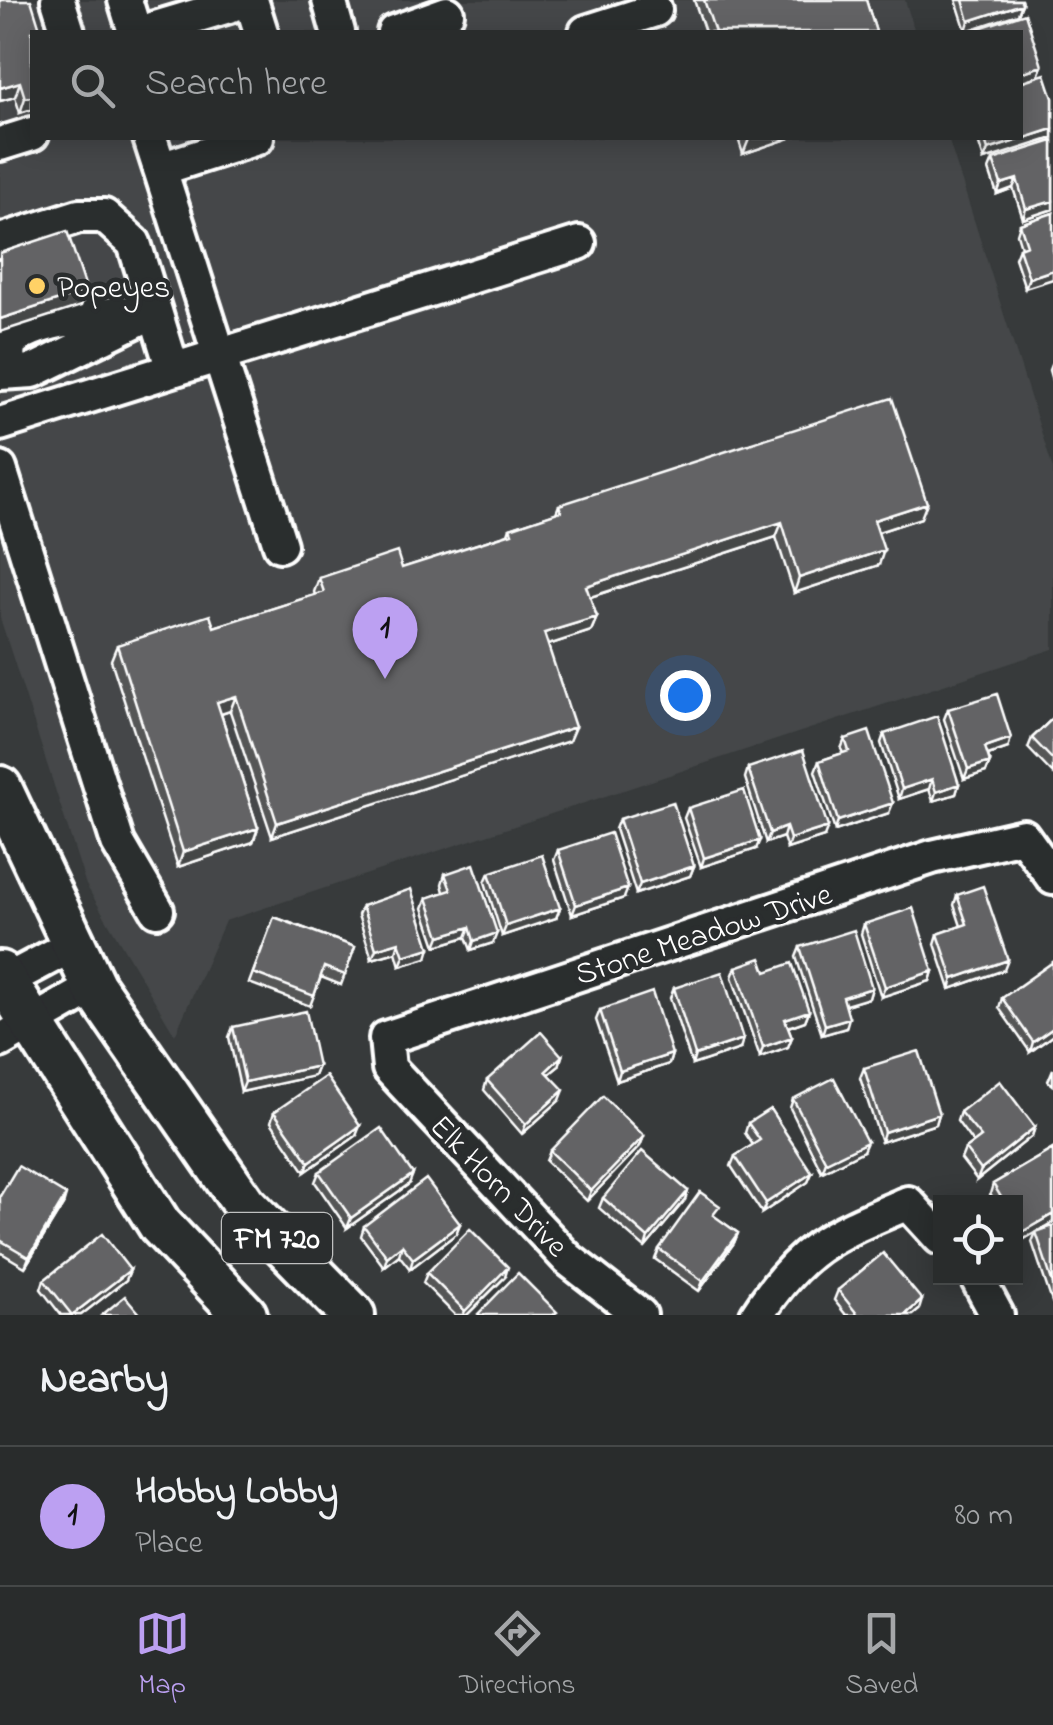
<!DOCTYPE html>
<style>
:root{--surface:#292c2c;--page:#313434;--text:#f1f3f6;--muted:#a5a7a9;--line:#454848;--accent:#bca0f2}
body{margin:0;font-family:"Indie Flower",sans-serif;background:var(--page);color:var(--text)}
.controls{position:absolute;right:30px;bottom:30px;display:grid;overflow:hidden;border-radius:0px;box-shadow:0 5px 25px #0003}
.controls button{width:90px;height:90px;display:grid;place-items:center;padding:0;border:0;border-bottom:2px solid var(--line);background:var(--surface);color:var(--text);font:50px sans-serif}
.you{position:absolute;left:685px;top:695px;width:35px;height:35px;margin:-25px;border:8px solid #fff;border-radius:50%;background:#1a73e8;box-shadow:0 0 0 15px #1a73e833}
.badge{display:grid;place-items:center;width:65px;height:65px;border-radius:50%;background:var(--accent);color:#111;font-size:32px;font-weight:700}
.pin{position:absolute;translate:-50% -82px;filter:drop-shadow(0 2px 5px #0008)}
.pin::after{content:'';position:absolute;top:52px;width:35px;height:30px;background:inherit;clip-path:polygon(0 0,100% 0,50% 100%)}
.list{margin:0;padding:0;list-style:none}
h2{display:flex;justify-content:space-between;align-items:center;height:130px;margin:0;padding:0 40px;font-size:42px}
h2 small{font-size:32px;font-weight:400;color:var(--muted)}
.list li{display:grid;grid-template-columns:65px 1fr auto;gap:30px;align-items:center;box-sizing:border-box;height:140px;padding:0 40px;border-top:2px solid var(--line)}
.list b{display:block;font-size:38px;white-space:nowrap}
.list p{margin:0;font-size:32px;white-space:nowrap;color:var(--muted)}
.list em{font-size:32px;font-style:normal;color:var(--muted)}
.icon{flex:none;width:55px;height:55px;fill:none;stroke:currentColor;stroke-width:2;stroke-linecap:round;stroke-linejoin:round}
.map{position:relative;flex:none;width:1053px;height:1315px;overflow:hidden}
.search{position:absolute;background:var(--surface);box-shadow:0 5px 25px #0003;left:30px;right:30px;top:30px;height:110px;display:flex;align-items:center;gap:25px;box-sizing:border-box;padding:0 35px;border-radius:0px;color:var(--muted);font-size:38px}
.sheet{height:270px;background:var(--surface)}
nav{display:flex;justify-content:space-around;align-items:center;box-sizing:border-box;height:140px;border-top:2px solid var(--line);background:var(--surface);font-size:28px;color:var(--muted)}
nav a{display:grid;justify-items:center;gap:5px}
nav .on{color:var(--accent)}
.map>svg:first-child{display:block}
.built{fill:#444748}
.lines{fill:none;stroke-linecap:round;stroke-linejoin:round}
.minor-casing{stroke:#fff;stroke-width:40}
.major-casing{stroke:#fff;stroke-width:50}
.minor{stroke:#2a2d2e;stroke-width:32}
.major{stroke:#2a2d2e;stroke-width:42}
.wall{fill:#555657;stroke:#fff;stroke-width:2.5}
.shaded-wall{fill:#454647;stroke:#fff;stroke-width:2.5}
.building{fill:#636465;stroke:#fff;stroke-width:2.5}
.poi-dot{fill:#ffd166;stroke:#2a2d2e;stroke-width:4}
.labels{text-anchor:middle;stroke-width:9;stroke-linejoin:round;paint-order:stroke}
.shield{fill:#2a2d2e;stroke:#bfc0c0;stroke-width:2.5}
.shield-label{font-size:30px;font-weight:bold;fill:#fff}
.poi-label{font-size:32px;fill:#fff;stroke:#2a2d2e;text-anchor:start}
.street-label{font-size:32px;fill:#fff;stroke:#2a2d2e}
</style>
<div class="map">
<svg width="1053" height="1315" viewBox="0 0 1053 1315">
<rect width="100%" height="100%" fill="#373a3b"/>
<filter id="ink" filterUnits="userSpaceOnUse"><feTurbulence type="fractalNoise" baseFrequency=".01" numOctaves="2"/><feDisplacementMap in="SourceGraphic" scale="20" xChannelSelector="R" yChannelSelector="G"/><feConvolveMatrix kernelMatrix="1 2 1 2 8 2 1 2 1" color-interpolation-filters="sRGB"/></filter>
<g filter="url(#ink)">
<path class="built" d="M0,0H905L915,32H32V138H948L1053,469V649L225,921L175,1035L86,885L0,618Z"/>
<g class="lines">
<defs>
<path id="minor" d="M58,0L68,32
M125,0L135,32
M251,0L261,32
M329,0L338,32
M142,32L249,0
M394,32L447,13
M586,32L655,10
M150,138L160,169
M257,138L160,169L280,545
M0,144L32,134
M0,241L79,216H104L134,243L173,370
M7,371L9,344C36,315 115,315 154,310
M0,373L33,371L137,320
M0,424L579,243
M0,469L118,843L157,910
M0,984L73,945
M0,1041L94,987
M977,1278L997,1315
M640,1315L568,1259L389,1068L386,1038L932,857L1023,836L1053,878
M757,1315C802,1245 835,1234 908,1203L940,1238"/>
<path id="major" d="M0,788L94,987L244,1204L353,1315
M0,973L160,1225L245,1315"/>
</defs>
<use href="#minor" class="minor-casing"/>
<use href="#major" class="major-casing"/>
<use href="#minor" class="minor"/>
<use href="#major" class="major"/>
</g>
<path class="wall" d="M694,0H866L876,32H705Z
M956,0H1021L1022,4L1018,14L966,31Z
M41,32L32,109L20,113L15,97L0,101Z
M1020,32L1042,66L1038,76L1053,98V138L984,160L977,138H1020Z
M738,138H790L743,154Z
M1053,141V209L1023,219L1013,188L997,194L989,170L993,160Z
M1053,213L1025,288L1015,258L1019,248L1021,247L1017,234L1020,224Z
M1053,360V384L1049,370Z
M559,505L921,518L878,532L879,565L794,593L776,537L590,597L597,617L591,631L548,645L569,741L272,837L230,711L221,714L258,828L253,842L178,867L111,660L117,645L214,627L315,595L314,592L319,578L402,568L508,534L510,528L556,513Z
M948,709L1011,738L1008,748L988,755L990,762L986,772L964,779L944,719Z
M1053,718V774L1028,748L1032,738Z
M884,734L959,784L956,794L933,801L929,789L899,799L881,743Z
M845,739L889,813L835,831L815,771L819,761L843,753L841,749Z
M748,768L824,837L787,849L783,837L766,843L745,778Z
M688,808L756,849L701,867L684,818Z
M619,819L694,866L690,876L636,894L615,829Z
M558,850L624,898L572,915L554,860Z
M489,873L560,908L556,918L502,936L485,882Z
M445,874L493,943L471,950L466,937L436,946L423,908L427,898L444,892L442,884Z
M957,895L1004,970L950,989L935,944L938,934L961,926L954,905Z
M362,906L427,958L400,966L396,952L372,959L358,915Z
M274,917L355,947L341,985L321,977L310,1006L249,983Z
M864,924L933,971L930,981L881,997L861,934Z
M800,947L872,988L869,998L845,1005L846,1028L822,1035L796,957Z
M736,967L766,972L809,1011L805,1021L788,1027L792,1037L788,1047L760,1057L732,977Z
M674,988L740,1049L692,1065L670,998Z
M1002,998L1053,1035L1030,1052L999,1008Z
M600,1010L672,1054L669,1064L617,1081L596,1020Z
M233,1027L318,1066L314,1076L241,1092L229,1037Z
M562,1056L559,1066L549,1074L560,1100L522,1134L484,1090L487,1080Z
M864,1068L939,1114L936,1124L881,1142L860,1078Z
M1053,1069V1085L1048,1081Z
M793,1099L863,1151L822,1172L790,1108Z
M274,1112L356,1136L305,1172L271,1122Z
M960,1112L1035,1127L1032,1136L977,1180L961,1159L965,1149L973,1143L957,1121Z
M748,1123L812,1173L808,1182L762,1213L731,1166L735,1156L753,1145L745,1133Z
M644,1136L640,1146L587,1201L546,1161L550,1151Z
M1053,1149V1222L1019,1242L1016,1237V1202H995L990,1194L993,1184Z
M319,1172L409,1184L347,1228L315,1182Z
M688,1191L685,1200L645,1248L599,1208L603,1198Z
M0,1196L63,1205L25,1267L0,1252Z
M715,1217L738,1233L734,1243L699,1291L655,1259L659,1249Z
M364,1226L456,1234L410,1269L399,1255L384,1267L361,1236Z
M1053,1226V1301L1052,1302L1032,1242L1036,1232Z
M130,1270L126,1280L81,1315H61L41,1289L44,1280Z
M427,1273L505,1277L467,1315H455L423,1283Z
M838,1290L919,1310L913,1315H846L834,1300Z"/>
<path class="shaded-wall" d="M1022,4L1018,14L966,31L969,21Z
M1042,66L1038,76L1020,82V73Z
M20,82L15,97L0,101V88Z
M32,96V109L20,113L25,98Z
M1053,129V138L984,160L988,150Z
M753,138H790L743,154L749,139Z
M1017,179L1013,188L997,194L1001,184Z
M1053,201V209L1023,219L1026,209Z
M1053,270V279L1025,288L1029,278Z
M87,291L81,306L0,332V319Z
M927,503L921,518L869,535L874,520Z
M782,522L776,537L581,600L586,586Z
M884,550L879,565L794,593L799,578Z
M597,617L591,631L539,648L544,633Z
M236,696L230,711L212,717L217,702Z
M575,727L569,741L272,837L277,823Z
M1011,738L1008,748L982,757L985,747Z
M990,762L986,772L964,779L968,769Z
M932,779L929,789L899,799L902,789Z
M959,784L956,794L933,801L936,792Z
M893,803L889,813L835,831L838,821Z
M786,827L783,837L766,843L770,833Z
M828,827L824,837L787,849L790,839Z
M258,828L253,842L178,867L183,852Z
M760,840L756,849L701,867L704,858Z
M694,866L690,876L636,894L640,884Z
M628,888L624,898L572,915L576,905Z
M560,908L556,918L502,936L506,926Z
M470,927L466,937L436,946L440,936Z
M497,933L493,943L471,950L474,941Z
M399,942L396,952L372,959L376,949Z
M430,948L427,958L400,966L404,956Z
M1008,960L1004,970L950,989L953,979Z
M933,971L930,981L881,997L885,987Z
M872,988L869,998L839,1007L843,997Z
M809,1011L805,1021L782,1029L785,1019Z
M849,1018L846,1028L822,1035L825,1025Z
M1053,1028V1035L1030,1052L1033,1042Z
M792,1037L788,1047L760,1057L763,1047Z
M743,1039L740,1049L692,1065L695,1055Z
M672,1054L669,1064L617,1081L620,1071Z
M562,1056L559,1066L542,1080L546,1071Z
M318,1066L314,1076L241,1092L245,1082Z
M564,1090L560,1100L522,1134L526,1124Z
M939,1114L936,1124L881,1142L884,1132Z
M360,1126L356,1136L305,1172L309,1162Z
M1035,1127L1032,1136L977,1180L981,1170Z
M644,1136L640,1146L587,1201L591,1191Z
M867,1142L863,1151L822,1172L826,1162Z
M812,1173L808,1182L762,1213L766,1203Z
M413,1174L409,1184L347,1228L351,1218Z
M688,1191L685,1200L645,1248L648,1238Z
M66,1195L63,1205L25,1267L29,1257Z
M1053,1214V1222L1019,1242L1022,1232Z
M460,1224L456,1234L410,1269L413,1259Z
M738,1233L734,1243L699,1291L703,1281Z
M402,1245L399,1255L384,1267L387,1257Z
M508,1267L505,1277L467,1315H463L465,1311Z
M130,1270L126,1280L81,1315H72Z
M922,1300L919,1310L913,1315H905Z"/>
<path class="building" d="M0,0H31L41,32H32V96L25,98L20,82L0,88Z
M704,0H866L876,32H715Z
M963,0H1021L1022,4L969,21Z
M1025,13L1042,66L1020,73V32H967Z
M1045,74L1053,98V129L988,150L984,138H1020V82Z
M1053,141V201L1026,209L1017,179L1001,184L993,160Z
M1053,213V270L1029,278L1019,248L1027,245L1020,224Z
M67,231L87,291L0,319V253Z
M892,398L927,503L874,520L884,550L799,578L782,522L586,586L597,617L544,633L575,727L277,823L236,696L217,702L258,828L183,852L117,645L210,615L214,627L324,592L319,578L397,552L402,568L512,533L510,528L561,511L559,505Z
M997,694L1011,738L985,747L990,762L968,769L948,709Z
M937,716L959,784L936,792L932,779L902,789L884,734Z
M1053,718V760L1032,738Z
M869,731L893,803L838,821L819,761L849,751L845,739Z
M803,750L828,827L790,839L786,827L770,833L748,768Z
M744,790L760,840L704,858L688,808Z
M673,802L694,866L640,884L619,819Z
M610,833L628,888L576,905L558,850Z
M542,855L560,908L506,926L489,873Z
M474,864L497,933L474,941L470,927L440,936L427,898L451,890L445,874Z
M983,886L1008,960L953,979L938,934L967,924L957,895Z
M411,889L430,948L404,956L399,942L376,949L362,906Z
M913,908L933,971L885,987L864,924Z
M274,917L355,947L345,975L324,967L314,996L253,973Z
M854,930L872,988L843,997L849,1018L825,1025L800,947Z
M761,958L766,972L792,963L809,1011L785,1019L792,1037L763,1047L736,967Z
M1053,962V1028L1033,1042L1002,998Z
M722,972L743,1039L695,1055L674,988Z
M652,992L672,1054L620,1071L600,1010Z
M306,1011L318,1066L245,1082L233,1027Z
M541,1032L562,1056L546,1071L564,1090L526,1124L487,1080Z
M919,1051L939,1114L884,1132L864,1068Z
M326,1076L360,1126L309,1162L274,1112Z
M834,1078L867,1142L826,1162L793,1099Z
M1000,1081L1035,1127L981,1170L965,1149L981,1137L960,1112Z
M603,1096L644,1136L591,1191L550,1151Z
M770,1109L812,1173L766,1203L735,1156L760,1140L748,1123Z
M381,1128L413,1174L351,1218L319,1172Z
M1053,1149V1214L1022,1232L1016,1221V1202H1004L993,1184Z
M642,1151L688,1191L648,1238L603,1198Z
M18,1166L66,1195L29,1257L0,1240V1196Z
M426,1179L460,1224L413,1259L402,1245L387,1257L364,1226Z
M700,1192L720,1206L713,1215L738,1233L703,1281L659,1249Z
M1053,1226V1284L1036,1232Z
M470,1229L508,1267L465,1311L427,1273Z
M102,1234L130,1270L72,1315L44,1280Z
M883,1253L922,1300L905,1315H858L838,1290Z
M518,1273L557,1312L553,1315H479L478,1314Z
M125,1296L141,1315H102Z"/>
</g>
<circle class="poi-dot" cx="37" cy="286" r="10"/>
<g class="labels">
<rect class="shield" x="222" y="1213" width="110" height="50" rx="8"/>
<g class="shield-label">
<text x="277" y="1248">FM 720</text>
</g>
<g class="poi-label">
<text x="57" y="297">Popeyes</text>
</g>
<g class="street-label">
<text transform="translate(703 933) rotate(-18)" y="11">Stone Meadow Drive</text>
<text transform="translate(500 1185) rotate(46)" y="11">Elk Horn Drive</text>
</g>
</g>
</svg>
<div class="controls">
<button><svg class="icon" aria-label="locate" viewBox="0 0 24 24"><circle cx="12" cy="12" r="6"/><path d="M12 2v4M12 18v4M2 12h4M18 12h4"/></svg></button>
</div>
<div class="you"></div>
<div class="pin badge" style="left:385px;top:679px">1</div>
<div class="search"><svg class="icon" aria-label="search" viewBox="0 0 24 24"><circle cx="10" cy="10" r="6"/><path d="M15 15l6 6"/></svg>Search here</div>
</div>
<section class="sheet">
<h2>Nearby<small></small></h2>
<ul class="list">
<li><span class="badge">1</span><div><b>Hobby Lobby</b><p>Place</p></div><em>80 m</em></li>
</ul>
</section>
<nav>
<a class="on"><svg class="icon" aria-label="map" viewBox="0 0 24 24"><path d="M3 6l6-2 6 2 6-2v14l-6 2-6-2-6 2zM9 4v14M15 6v14"/></svg>Map</a>
<a><svg class="icon" aria-label="directions" viewBox="0 0 24 24"><path d="M12 3l9 9-9 9-9-9zM9 14v-3h6M13 9l2 2-2 2"/></svg>Directions</a>
<a><svg class="icon" aria-label="saved" viewBox="0 0 24 24"><path d="M7 4h10v16l-5-4-5 4z"/></svg>Saved</a>
</nav>
